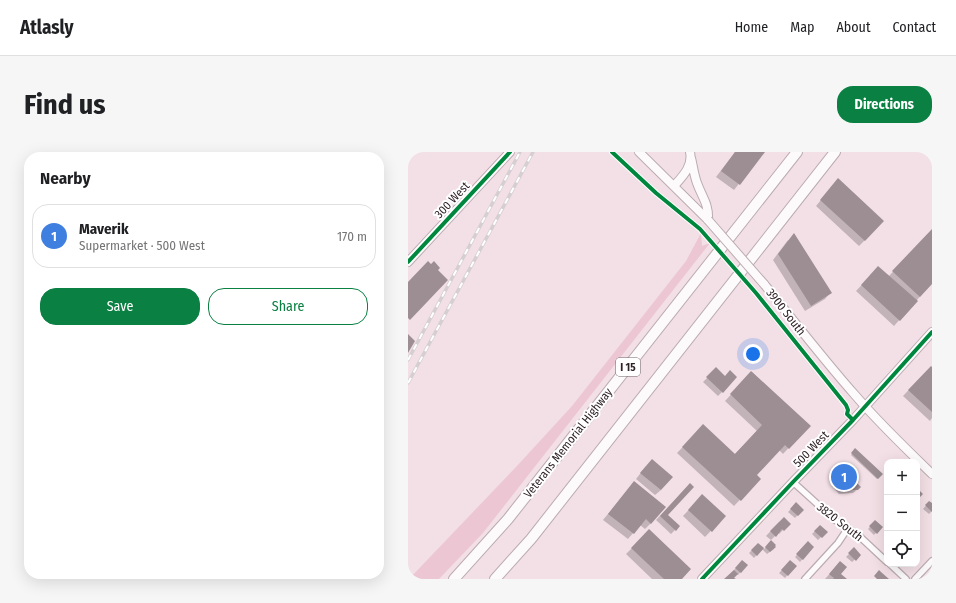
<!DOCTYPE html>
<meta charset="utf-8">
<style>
:root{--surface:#fff;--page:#f6f6f6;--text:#202124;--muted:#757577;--line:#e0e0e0;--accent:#0b8043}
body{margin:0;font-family:"Fira Sans Condensed",sans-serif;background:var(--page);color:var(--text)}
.controls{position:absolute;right:12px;bottom:12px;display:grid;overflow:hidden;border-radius:8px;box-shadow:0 4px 16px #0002}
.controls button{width:36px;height:36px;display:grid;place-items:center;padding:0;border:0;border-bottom:1px solid var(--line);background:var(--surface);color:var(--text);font:20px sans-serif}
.you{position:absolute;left:345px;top:202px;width:14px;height:14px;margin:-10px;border:3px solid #fff;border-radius:50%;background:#1a73e8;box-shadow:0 0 0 6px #1a73e833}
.badge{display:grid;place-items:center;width:26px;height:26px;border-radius:50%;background:var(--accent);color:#fff;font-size:13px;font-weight:700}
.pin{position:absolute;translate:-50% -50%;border:2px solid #fff;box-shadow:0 1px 4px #0006}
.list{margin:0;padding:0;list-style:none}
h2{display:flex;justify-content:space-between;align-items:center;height:52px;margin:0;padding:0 16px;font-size:17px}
h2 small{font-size:13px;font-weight:400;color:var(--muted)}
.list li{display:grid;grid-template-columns:26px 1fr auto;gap:12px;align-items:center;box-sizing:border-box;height:64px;margin:0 8px 8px;padding:0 8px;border:1px solid var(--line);border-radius:16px}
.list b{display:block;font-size:15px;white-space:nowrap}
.list p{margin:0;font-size:13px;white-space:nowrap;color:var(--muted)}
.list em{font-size:13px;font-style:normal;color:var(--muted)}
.actions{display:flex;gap:8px;padding:12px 16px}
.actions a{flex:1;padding:9px 0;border:1px solid var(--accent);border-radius:16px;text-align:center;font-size:14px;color:var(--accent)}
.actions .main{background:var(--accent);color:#fff}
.icon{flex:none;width:22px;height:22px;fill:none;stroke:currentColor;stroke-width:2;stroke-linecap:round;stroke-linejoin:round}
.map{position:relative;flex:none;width:524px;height:427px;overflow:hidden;border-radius:16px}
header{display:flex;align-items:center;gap:24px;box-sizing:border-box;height:56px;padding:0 20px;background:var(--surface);border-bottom:1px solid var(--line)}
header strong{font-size:19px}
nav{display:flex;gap:22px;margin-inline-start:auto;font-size:14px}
.intro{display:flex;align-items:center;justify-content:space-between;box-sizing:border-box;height:96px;padding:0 24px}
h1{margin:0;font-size:28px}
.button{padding:10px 18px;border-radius:16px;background:var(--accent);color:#fff;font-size:14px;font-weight:700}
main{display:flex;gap:24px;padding:0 24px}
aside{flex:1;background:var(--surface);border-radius:16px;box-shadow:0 4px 16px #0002}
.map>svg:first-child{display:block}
.green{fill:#ecc7d3}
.shadow{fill:#0003}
.building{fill:#9c8e92}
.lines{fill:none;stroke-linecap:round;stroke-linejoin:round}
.street-casing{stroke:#bbacb1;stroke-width:8}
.secondary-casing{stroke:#bbacb1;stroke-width:10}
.highway-casing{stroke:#bbacb1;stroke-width:12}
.street{stroke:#fdfafb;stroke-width:5.5}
.secondary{stroke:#fdfafb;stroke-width:8}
.highway{stroke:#fdfafb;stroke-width:10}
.rail-casing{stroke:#d5cfd1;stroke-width:3.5}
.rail{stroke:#fff;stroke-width:2;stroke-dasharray:6;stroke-linecap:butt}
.secondary-bridge-casing{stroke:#bbacb1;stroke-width:10;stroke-linecap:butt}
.secondary-bridge{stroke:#fdfafb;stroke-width:8}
.cycleway-casing{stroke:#fff;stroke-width:6}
.cycleway{stroke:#00873e;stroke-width:4}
.labels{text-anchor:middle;stroke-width:4;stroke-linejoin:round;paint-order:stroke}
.shield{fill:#fff;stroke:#6d6467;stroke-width:1}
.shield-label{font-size:11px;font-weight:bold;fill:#2f2226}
.street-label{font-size:12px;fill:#2f2226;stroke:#fff}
</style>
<header>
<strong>Atlasly</strong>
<nav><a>Home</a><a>Map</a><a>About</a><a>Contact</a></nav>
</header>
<div class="intro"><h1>Find us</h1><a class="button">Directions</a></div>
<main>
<aside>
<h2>Nearby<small></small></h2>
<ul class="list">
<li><span class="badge" style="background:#3f7fe0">1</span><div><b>Maverik</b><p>Supermarket · 500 West</p></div><em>170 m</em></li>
</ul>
<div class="actions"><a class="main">Save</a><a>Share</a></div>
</aside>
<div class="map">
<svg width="524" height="427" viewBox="0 0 524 427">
<rect width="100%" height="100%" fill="#f3e0e6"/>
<path class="green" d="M293,81L294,94L302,91L75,381L31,427H1L108,315L164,254L278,109Z"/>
<path class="shadow" d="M327,0H356L326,38L308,25Z
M430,27L457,88L451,94L408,54Z
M524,78V131L486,174L448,139L465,121L481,124Z
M380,88L422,141L417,147L397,159L365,108Z
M524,216V266L522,269L495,244L517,221Z
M308,217L314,240L310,244L295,230Z
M344,220L401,274L375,302L371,298L348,323L352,327L326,354L269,301L295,274L326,303L349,279L317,249Z
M447,298L474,322L469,327L443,303Z
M238,314L253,338L247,343L228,327Z
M429,314L452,335L445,341L431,342L424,334L423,321Z
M226,330L243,371L237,377L232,373L220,387L195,368Z
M282,332L259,363L271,374L263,382L248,368Z
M289,349L317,364L297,385L275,364Z
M521,350L524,352V359L521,362L515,357Z
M388,352L395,358L387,366L380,360Z
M467,369L473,375L466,383L460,377Z
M371,370L381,372L371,382L370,381L363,388L358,384Z
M412,374L418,380L410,388L404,382Z
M241,379L272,427H244L218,402Z
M363,390L367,393L366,397L359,402L354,397L346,406L341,401L350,392L356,397Z
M400,391L405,395L392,410L387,405Z
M446,397L452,403L444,410L438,405Z
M334,409L339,413L330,423L328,422L325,426L326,427H318Z
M382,410L387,414L377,426L371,421Z
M432,410V422L437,427H417Z"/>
<path class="building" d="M327,0H357L332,33L313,19Z
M430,26L476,69L457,89L412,48Z
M524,77V132L512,145L484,119Z
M386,81L424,141L403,154L370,102Z
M20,109L23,112L26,109L32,116L30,118L40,128L2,168L0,166V130Z
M470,114L510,149L492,169L453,133Z
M0,182L7,189L0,201Z
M523,214L524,215V260L500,238Z
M308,215L317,224L322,218L329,225L315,241L298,225Z
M343,219L403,274L381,297L377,293L349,323L353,327L333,349L274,295L295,272L327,302L354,273L322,242Z
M447,296L475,322L470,327L443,301Z
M244,307L265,325L253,338L232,321Z
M429,313L439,321L440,320L445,325L444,326L453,335L450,338H436L428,330L427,315Z
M226,329L258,355L243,372L238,367L226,382L200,362Z
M282,331L286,335L260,363L272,374L268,379L252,364Z
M509,336L515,342L509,348Z
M294,342L318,364L304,380L280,358Z
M521,349L524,351V360L517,353Z
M388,350L396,358L390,364L382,357Z
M376,365L383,372L376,379L374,377L368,385L362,379Z
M467,368L475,375L469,382L461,374Z
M412,373L420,380L414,386L406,379Z
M241,377L283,417L274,427H256L223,396Z
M363,388L368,393L367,394L368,395L362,400L357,395Z
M400,389L406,395L395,408L388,402Z
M350,391L356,396L349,404L343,398Z
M446,395L453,403L448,409L440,401Z
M334,408L340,413L333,421L327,416Z
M382,408L389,414L380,424L373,418Z
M432,409L439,415L433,422L439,427H425L426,426L421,422Z
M326,418L330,422L326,426L328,427H316Z
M471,418L473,420L481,427H469L466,424Z"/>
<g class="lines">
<defs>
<path id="street" d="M385,330L427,368L449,382L479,410
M482,412L498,427
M397,427L430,391L440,376
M507,427L524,409"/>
<path id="secondary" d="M231,0L300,68
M283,6C285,14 286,23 289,31C294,45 301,52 300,68
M266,34C275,24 285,14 282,0
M0,110L102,0
M356,132C386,169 415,207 447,243C471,271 497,296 524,322
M294,427L385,330L445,268L524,180"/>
<path id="highway" d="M46,427L100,367L389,0
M87,427L123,387L427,0"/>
</defs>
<use href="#street" class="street-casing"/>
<use href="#secondary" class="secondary-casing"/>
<use href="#highway" class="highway-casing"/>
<use href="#street" class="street"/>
<use href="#secondary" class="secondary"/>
<use href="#highway" class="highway"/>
<defs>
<path id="rail" d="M0,208L112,0
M0,231L125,0"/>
</defs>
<use href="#rail" class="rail-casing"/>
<use href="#rail" class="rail"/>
<defs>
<path id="secondary-bridge" d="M300,68L356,132"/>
</defs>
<use href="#secondary-bridge" class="secondary-bridge-casing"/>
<use href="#secondary-bridge" class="secondary-bridge"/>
<defs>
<path id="cycleway" d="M204,0L248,41L292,77L348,141L438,253L440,258L439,262L445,268
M0,110L102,0
M294,427L385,330L445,268L524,180"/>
</defs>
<use href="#cycleway" class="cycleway-casing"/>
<use href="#cycleway" class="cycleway"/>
</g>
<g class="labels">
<rect class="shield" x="208" y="206" width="24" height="18" rx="3"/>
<g class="shield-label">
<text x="220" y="219">I 15</text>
</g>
<g class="street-label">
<text transform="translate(44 48) rotate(-47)" y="4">300 West</text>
<text transform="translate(378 160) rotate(52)" y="4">3900 South</text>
<text transform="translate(160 291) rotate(-52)" y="4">Veterans Memorial Highway</text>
<text transform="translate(403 297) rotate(-46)" y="4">500 West</text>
<text transform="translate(432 370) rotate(38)" y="4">3820 South</text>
</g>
</g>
</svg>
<div class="controls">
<button>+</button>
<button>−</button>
<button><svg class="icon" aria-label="locate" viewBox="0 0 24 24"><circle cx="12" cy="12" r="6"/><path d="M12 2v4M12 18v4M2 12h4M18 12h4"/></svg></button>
</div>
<div class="you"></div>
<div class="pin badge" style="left:436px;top:325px;background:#3f7fe0">1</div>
</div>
</main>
